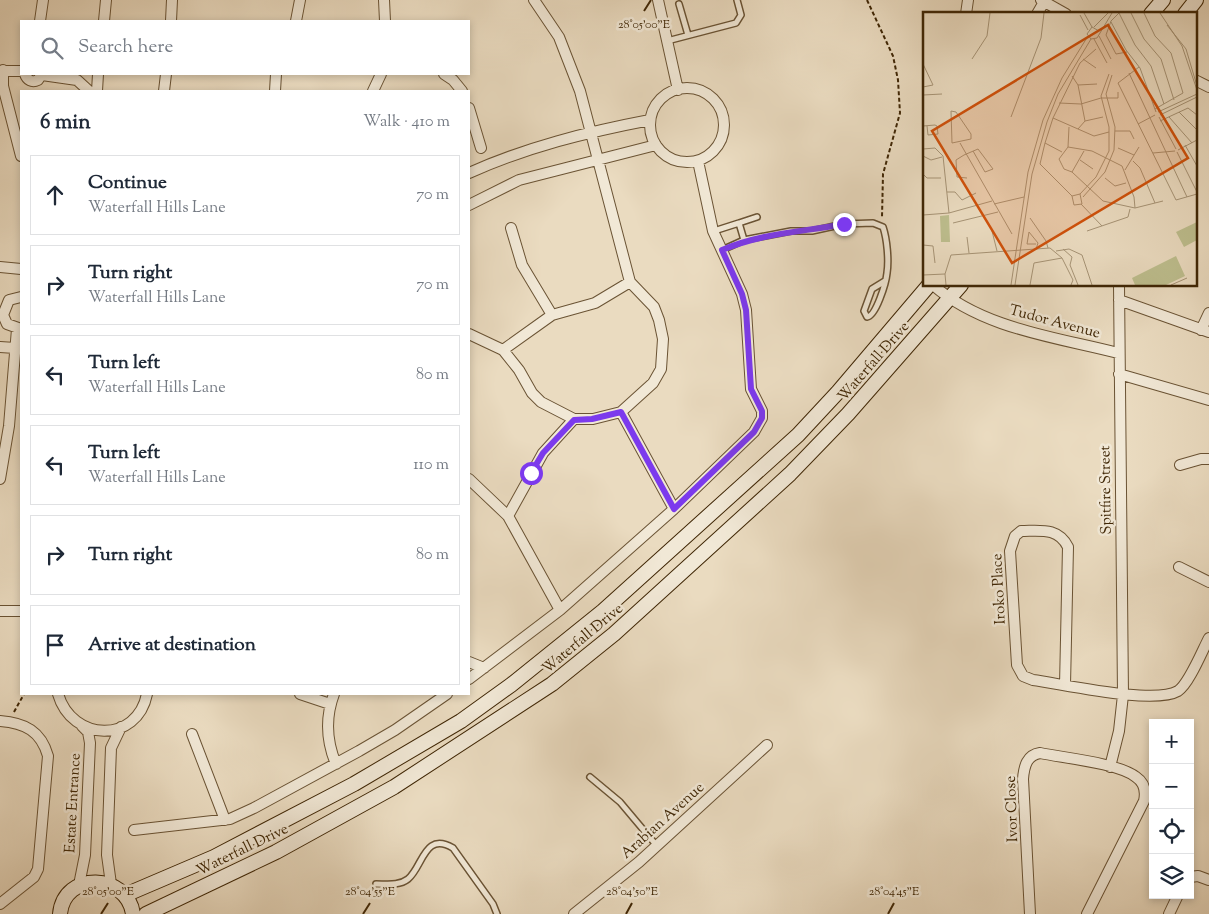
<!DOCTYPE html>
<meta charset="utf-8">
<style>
:root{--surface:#fff;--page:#f6f6f7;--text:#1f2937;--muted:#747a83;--line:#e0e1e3}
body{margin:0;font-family:"Sorts Mill Goudy",serif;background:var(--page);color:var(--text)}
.controls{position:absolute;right:15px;bottom:15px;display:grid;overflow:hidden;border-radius:0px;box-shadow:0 2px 8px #0003}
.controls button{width:45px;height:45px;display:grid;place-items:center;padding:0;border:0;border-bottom:1px solid var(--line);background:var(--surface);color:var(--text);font:25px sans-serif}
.stop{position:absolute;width:15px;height:15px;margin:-11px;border:4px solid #7c3aed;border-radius:50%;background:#fff}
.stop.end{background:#7c3aed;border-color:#fff;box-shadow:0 1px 5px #0008}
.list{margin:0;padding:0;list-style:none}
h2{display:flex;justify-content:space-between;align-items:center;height:65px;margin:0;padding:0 20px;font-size:21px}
h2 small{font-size:16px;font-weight:400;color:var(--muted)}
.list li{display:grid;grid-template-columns:32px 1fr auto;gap:15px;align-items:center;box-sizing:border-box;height:80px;margin:0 10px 10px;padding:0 10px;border:1px solid var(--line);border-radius:0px}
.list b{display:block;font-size:19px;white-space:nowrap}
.list p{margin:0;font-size:16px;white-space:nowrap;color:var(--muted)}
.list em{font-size:16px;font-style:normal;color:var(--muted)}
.icon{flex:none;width:28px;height:28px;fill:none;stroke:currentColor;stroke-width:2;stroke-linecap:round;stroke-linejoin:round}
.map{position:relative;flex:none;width:1209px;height:914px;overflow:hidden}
.search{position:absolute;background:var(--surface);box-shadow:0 2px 8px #0003;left:20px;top:20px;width:450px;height:55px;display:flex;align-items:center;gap:12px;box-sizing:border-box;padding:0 18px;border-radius:0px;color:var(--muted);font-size:19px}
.panel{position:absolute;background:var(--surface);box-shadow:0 2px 8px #0003;left:20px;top:90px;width:450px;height:605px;border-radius:0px}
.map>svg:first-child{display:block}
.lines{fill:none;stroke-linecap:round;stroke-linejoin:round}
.lane-casing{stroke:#6a5334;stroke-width:8}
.street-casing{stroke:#6a5334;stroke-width:12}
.secondary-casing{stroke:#3f2605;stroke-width:16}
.path{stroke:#3f2605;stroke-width:2;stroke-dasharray:4 2.5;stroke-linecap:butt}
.lane{stroke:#f1e8d6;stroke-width:5}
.street{stroke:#f1e8d6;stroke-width:10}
.secondary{stroke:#f1e8d6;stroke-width:14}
.route{stroke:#7c3aed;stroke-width:6}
.ticks{fill:none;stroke:#3f2605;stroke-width:2}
.labels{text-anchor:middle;stroke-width:5;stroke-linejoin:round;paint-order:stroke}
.street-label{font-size:15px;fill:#3f2605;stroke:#f1e8d6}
.inset-road{fill:none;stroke:#a69375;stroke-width:1}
.view{fill:#cf510b;fill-opacity:0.15;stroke:#cf510b;stroke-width:2.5}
.inset-edge{fill:none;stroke:#3f2605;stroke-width:2.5}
.ticks-label{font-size:12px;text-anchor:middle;fill:#3f2605;stroke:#f1e8d6;stroke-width:5;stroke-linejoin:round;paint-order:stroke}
</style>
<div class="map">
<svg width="1209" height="914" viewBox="0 0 1209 914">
<rect width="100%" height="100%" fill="#eadbc0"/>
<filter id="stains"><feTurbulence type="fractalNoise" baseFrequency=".004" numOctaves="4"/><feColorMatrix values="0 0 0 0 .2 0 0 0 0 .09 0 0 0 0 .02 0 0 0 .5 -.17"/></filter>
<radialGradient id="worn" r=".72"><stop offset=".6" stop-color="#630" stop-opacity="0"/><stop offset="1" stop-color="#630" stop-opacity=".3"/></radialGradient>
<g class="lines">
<defs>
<path id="lane" d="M679,4L688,35
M667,41L736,23L741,15L737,0
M714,231L739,223
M744,240L791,231H812L844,224L873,223L883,227C887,239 889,260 887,273C886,283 876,316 867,317L864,311L872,289L885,281
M722,250L744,240L739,223L757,217
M590,777L620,802L657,846
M376,884C387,884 399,886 408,879C423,867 424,831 453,848L493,904L497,914"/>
<path id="street" d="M384,0L385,21
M658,0L678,90
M1041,0L1066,14
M966,14L968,0
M1037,14L1044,2
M40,21L43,0
M104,21L106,0
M171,21L172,0
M296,21L300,0
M3,70V86L21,156
M0,71H21
M25,74C27,80 32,83 38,80L42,74
M444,74L453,80L462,91
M42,75L77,80L89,91
M1195,80L1209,87
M650 125a37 37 0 1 1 74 0a37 37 0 1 1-74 0Z
M97,91L98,74
M164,91L166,74
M275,91L276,74
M373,91L381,74
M469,108L481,148
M469,173C527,147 587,132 650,120
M469,205L519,180L656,145
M511,228L522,265L552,315
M0,267L21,269
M933,285C983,329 1056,337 1118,353
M21,297L9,300L3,315L7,324L21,329
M1119,300L1209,332
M1201,330L1209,313
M469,334L503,350L519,370L532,393L541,402L574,419H593L621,412L653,383L661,369L663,339L659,320L654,307L630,282L580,91L559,37L534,0
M0,347L15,348
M503,350L552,315L595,303L630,282
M1119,374L1209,400
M1180,465L1201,459H1209
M0,479L9,426L17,329
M469,479L508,516L560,610
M674,509L754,432L762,418V411L751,389L746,310L742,294L713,231L698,161
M508,516L543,453L574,419
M1179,567L1209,582
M0,611H21
M469,662L484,668
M469,679L560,610L674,509L621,412
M1065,685L1068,547C1058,527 1040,531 1021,531L1015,536L1010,551L1017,665L1023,676L1033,680C1063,684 1154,705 1178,691C1189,684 1203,649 1209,638
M58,694C72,742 137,744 147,694
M300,694L330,704
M334,694C325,718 326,740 336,764
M0,721C25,723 41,731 48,756L38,869L34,877L0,904
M192,734L225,820
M1110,767L1119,731L1123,695L1119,285
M134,830L230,819L254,808L359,751L395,730L447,694
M1190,877L1198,876L1209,880
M111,884L107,855L111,748L121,727
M79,885L85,855L90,743L88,732L82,726
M574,914L639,862L767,745
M1030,914L1023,779C1024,766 1027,755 1040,753C1064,758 1118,763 1136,777C1145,783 1146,792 1144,801L1087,914
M1169,914L1178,895"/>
<path id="secondary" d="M1151,14L1163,0
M1185,14L1196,0
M125,895L214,857L354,784L461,721L511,685L603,611L798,435L838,392L929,285
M60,914C64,871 127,873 133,914
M146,914L276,852L394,787L552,684L614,634L790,474L848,414L961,285"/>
</defs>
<use href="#lane" class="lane-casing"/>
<use href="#street" class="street-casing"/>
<use href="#secondary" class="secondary-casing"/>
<path class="path" d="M867,0L893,56L898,80L900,113L883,174L882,217
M14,712L24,694"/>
<use href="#lane" class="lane"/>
<use href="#street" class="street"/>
<use href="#secondary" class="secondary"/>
</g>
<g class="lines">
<path class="route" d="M531,473L543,453L574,420L592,419L621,412L674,509L754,432L762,418V411L751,389L746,310L742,294L722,250C762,233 802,232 844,224"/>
</g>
<path class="ticks" d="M644,11L651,0M101,914L108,903M363,914L370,903M626,914L632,903M888,914L894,903"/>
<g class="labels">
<g class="street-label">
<text transform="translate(1055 321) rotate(15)" y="5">Tudor Avenue</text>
<text transform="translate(873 361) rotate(-49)" y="5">Waterfall Drive</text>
<text transform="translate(1105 490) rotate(-91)" y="5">Spitfire Street</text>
<text transform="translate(998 589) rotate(-93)" y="5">Iroko Place</text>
<text transform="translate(582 638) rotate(-40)" y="5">Waterfall Drive</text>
<text transform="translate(72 803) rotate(-87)" y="5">Estate Entrance</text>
<text transform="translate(1011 809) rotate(-92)" y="5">Ivor Close</text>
<text transform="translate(662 820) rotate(-42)" y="5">Arabian Avenue</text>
<text transform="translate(242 849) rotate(-26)" y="5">Waterfall Drive</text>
</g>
</g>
<g transform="translate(923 12)">
<rect width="274" height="274" fill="#eadbc0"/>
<path d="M26,203L27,230H18L17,204ZM274,210V228L261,235L253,220ZM253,244L262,264L243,273H212L209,266Z" fill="#bdbe8e"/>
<path class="inset-road" d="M161,1L169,15M196,1L212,33L228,54L241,92M196,1L188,9L183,23L193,42L204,40M208,1L221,27L238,47L251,88M221,1L232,24L248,41L260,81L232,97M237,1L259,34L274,78M157,3L165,18M188,10L203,38L217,56L233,100M244,13L263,37L274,74M171,15L185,1M176,19L169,15L164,22L168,27L174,26L189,1M176,24L188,47M171,27L184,51M49,47L64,24L67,1M160,47L173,56M0,52L10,73L0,75M216,55L195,71L253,188L274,182M206,61L264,185M149,64L155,73L162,109M155,73L174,72M0,83L19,82M136,91L158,92L178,86H195V80M28,99L33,100L48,122V127L29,131ZM235,100L274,82M256,100L274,118M237,103L274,85M88,105L118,26L121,1M236,105L253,137M246,105L269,131M130,106L155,117L162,109L180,105M237,109L265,96L274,103M215,112L232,103M0,114L12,113L14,114L15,122L5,123L4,114M155,117L171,124L186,120M192,119H207L211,127M37,131L89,222M122,131L117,152L149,184M262,133L274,154M145,135L169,139L199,154L211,185L212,196L180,189L149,160L141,157L136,147ZM145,135L146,115M195,136L211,143M0,137L12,136L20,144M255,138L274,128M139,140L122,131L130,106L157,51L173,37M254,140L274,180M230,141L252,139M0,144L8,148L19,145M20,144L26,201M157,148L170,157M210,149L217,156L232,191M202,158L216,135M149,160L161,139M0,162L4,166H18M44,166L34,165L33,148L41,143L55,137L70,157L62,160L50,139M182,166L192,174L203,171M24,180H32L39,188L53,181M157,182L159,192L151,193L149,184L157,182L173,165L186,139V115L178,84L186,62M160,185L182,160L191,138L192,115L183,82L189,63M71,192L101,185M158,192L179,214M212,196L240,189M0,203L26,201L69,189M107,206L123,229L125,236M30,211L75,200M69,219L74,239M164,219L205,205L207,197M44,225L46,241M113,232H104L106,220L115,231L113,237M0,233L10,234L12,251M140,237L149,245L147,253L155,273M133,239L146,237L159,243L169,273M0,263L22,262M23,273L22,262L28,243L127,236L139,246M88,273L105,160L120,108L139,66L165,24M92,273L109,162L124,110L135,82L168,27M107,273L111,251L139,246L150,268L148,273M248,273L264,266"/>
<path class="view" d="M185,13L265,146L89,251L9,119Z"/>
<rect width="274" height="274" class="inset-edge"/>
</g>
<g class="ticks-label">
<text x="644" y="28">28°05'00"E</text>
<text x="108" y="895">28°05'00"E</text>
<text x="370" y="895">28°04'55"E</text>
<text x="632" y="895">28°04'50"E</text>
<text x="894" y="895">28°04'45"E</text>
</g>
<rect width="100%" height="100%" filter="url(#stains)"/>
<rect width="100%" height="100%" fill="url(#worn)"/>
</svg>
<div class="controls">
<button>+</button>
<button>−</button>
<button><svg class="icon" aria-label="locate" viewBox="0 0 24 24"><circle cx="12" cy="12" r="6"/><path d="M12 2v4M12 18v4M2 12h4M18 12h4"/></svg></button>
<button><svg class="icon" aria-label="layers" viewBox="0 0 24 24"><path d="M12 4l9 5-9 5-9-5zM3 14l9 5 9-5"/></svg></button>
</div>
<div class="stop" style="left:531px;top:473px"></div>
<div class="stop end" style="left:844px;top:224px"></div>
<div class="search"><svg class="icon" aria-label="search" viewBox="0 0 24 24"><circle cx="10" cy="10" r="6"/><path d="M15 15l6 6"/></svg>Search here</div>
<section class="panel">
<h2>6 min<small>Walk · 410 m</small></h2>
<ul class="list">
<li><svg class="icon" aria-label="ahead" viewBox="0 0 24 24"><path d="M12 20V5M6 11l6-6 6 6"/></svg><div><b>Continue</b><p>Waterfall Hills Lane</p></div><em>70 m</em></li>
<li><svg class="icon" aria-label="right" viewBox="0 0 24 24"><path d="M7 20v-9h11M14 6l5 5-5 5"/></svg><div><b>Turn right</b><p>Waterfall Hills Lane</p></div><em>70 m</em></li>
<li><svg class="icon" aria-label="left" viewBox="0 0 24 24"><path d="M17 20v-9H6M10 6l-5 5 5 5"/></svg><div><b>Turn left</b><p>Waterfall Hills Lane</p></div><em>80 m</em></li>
<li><svg class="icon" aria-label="left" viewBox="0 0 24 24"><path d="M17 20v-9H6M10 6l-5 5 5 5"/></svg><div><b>Turn left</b><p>Waterfall Hills Lane</p></div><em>110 m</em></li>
<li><svg class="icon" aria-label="right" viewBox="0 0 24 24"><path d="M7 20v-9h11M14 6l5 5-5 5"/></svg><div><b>Turn right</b></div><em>80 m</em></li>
<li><svg class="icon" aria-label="arrive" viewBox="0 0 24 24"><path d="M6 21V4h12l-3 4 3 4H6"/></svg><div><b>Arrive at destination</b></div></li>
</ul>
</section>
</div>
